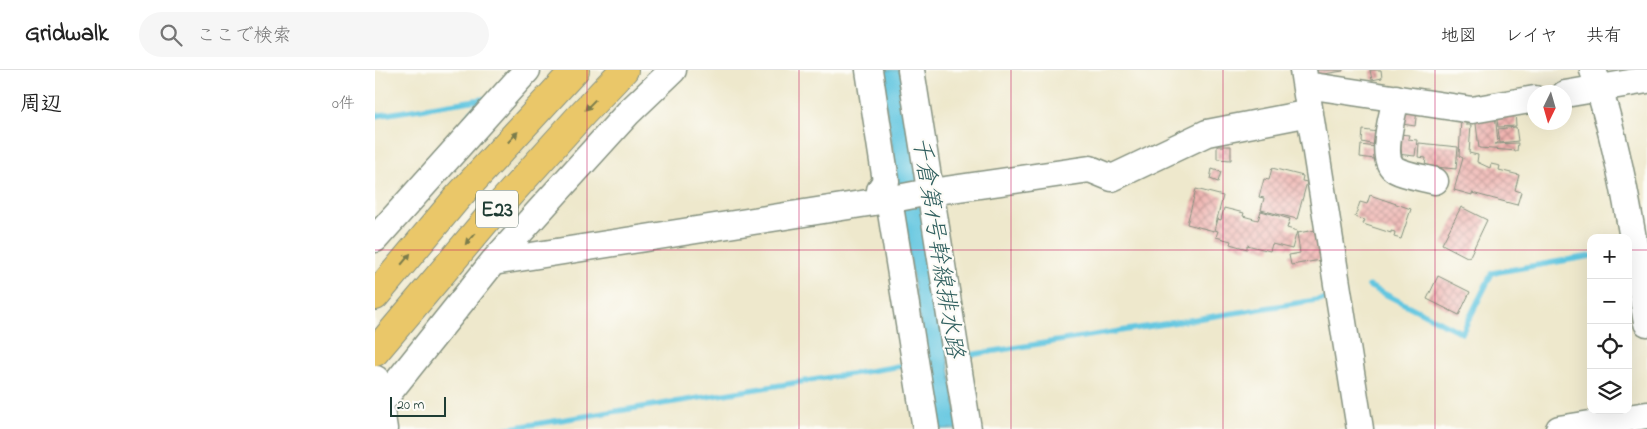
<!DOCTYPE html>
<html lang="ja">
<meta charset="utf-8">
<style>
:root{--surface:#fff;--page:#f6f6f6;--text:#222;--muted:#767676;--line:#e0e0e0}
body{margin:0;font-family:"Indie Flower","Klee One",sans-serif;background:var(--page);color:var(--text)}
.controls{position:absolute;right:15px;bottom:15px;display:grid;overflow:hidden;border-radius:10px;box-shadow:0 5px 20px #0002}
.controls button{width:45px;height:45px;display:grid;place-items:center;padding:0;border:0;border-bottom:1px solid var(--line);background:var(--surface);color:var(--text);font:25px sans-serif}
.compass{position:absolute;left:1152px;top:15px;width:45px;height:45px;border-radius:50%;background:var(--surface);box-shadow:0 5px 20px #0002;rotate:185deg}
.scale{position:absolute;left:15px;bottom:12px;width:56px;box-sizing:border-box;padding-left:5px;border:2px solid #1f3d34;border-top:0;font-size:14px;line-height:18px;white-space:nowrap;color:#1f3d34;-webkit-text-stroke:4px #fdfcf7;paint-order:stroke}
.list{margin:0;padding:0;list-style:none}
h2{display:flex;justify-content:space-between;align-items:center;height:65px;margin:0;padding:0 20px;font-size:21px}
h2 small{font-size:16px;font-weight:400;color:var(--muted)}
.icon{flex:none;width:28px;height:28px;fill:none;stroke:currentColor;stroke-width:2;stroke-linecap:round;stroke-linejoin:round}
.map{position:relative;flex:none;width:1272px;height:359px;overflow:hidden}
header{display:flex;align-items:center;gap:30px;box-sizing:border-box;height:70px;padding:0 25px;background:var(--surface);border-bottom:1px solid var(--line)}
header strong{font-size:24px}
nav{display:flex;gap:28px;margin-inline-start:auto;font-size:18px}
.search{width:350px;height:45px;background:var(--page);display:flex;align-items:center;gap:12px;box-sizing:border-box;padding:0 18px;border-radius:28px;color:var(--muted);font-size:19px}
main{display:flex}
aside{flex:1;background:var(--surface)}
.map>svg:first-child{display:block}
.water{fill:#62c6e0;stroke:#40828a}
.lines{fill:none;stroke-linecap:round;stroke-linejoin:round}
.stream{stroke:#62c6e0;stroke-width:5.5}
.building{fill:url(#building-cross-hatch)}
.minor-casing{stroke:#869280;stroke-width:29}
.highway-casing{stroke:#869280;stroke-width:30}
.minor{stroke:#fff;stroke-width:26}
.highway{stroke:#eac769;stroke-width:28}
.oneway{fill:#7a7b4c}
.grid{fill:none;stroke:#c2185b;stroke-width:1;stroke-opacity:0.55}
.labels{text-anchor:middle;stroke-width:4.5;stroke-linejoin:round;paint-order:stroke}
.shield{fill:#fdfcf7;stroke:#62766e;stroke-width:1}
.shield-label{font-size:21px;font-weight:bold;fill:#1f3d34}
.water-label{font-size:24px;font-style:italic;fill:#305f5f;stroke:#fdfcf7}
</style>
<header>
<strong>Gridwalk</strong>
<div class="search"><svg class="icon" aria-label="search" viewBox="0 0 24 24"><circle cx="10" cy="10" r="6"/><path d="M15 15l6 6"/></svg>ここで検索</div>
<nav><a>地図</a><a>レイヤ</a><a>共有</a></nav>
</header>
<main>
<aside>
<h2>周辺<small>0件</small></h2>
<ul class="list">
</ul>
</aside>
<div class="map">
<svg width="1272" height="359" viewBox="0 0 1272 359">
<defs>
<pattern id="building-cross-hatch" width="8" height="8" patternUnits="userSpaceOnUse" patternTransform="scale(1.25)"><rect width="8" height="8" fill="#eeb2af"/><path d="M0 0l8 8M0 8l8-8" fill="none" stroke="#c0928f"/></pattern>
</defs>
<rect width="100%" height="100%" fill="#fdfcf7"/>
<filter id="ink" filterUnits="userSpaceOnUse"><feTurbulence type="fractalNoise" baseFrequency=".02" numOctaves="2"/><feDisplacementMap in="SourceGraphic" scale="10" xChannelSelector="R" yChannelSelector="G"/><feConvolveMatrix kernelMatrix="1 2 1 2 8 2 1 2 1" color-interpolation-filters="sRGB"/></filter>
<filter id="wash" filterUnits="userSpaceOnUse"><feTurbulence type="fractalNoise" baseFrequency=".0096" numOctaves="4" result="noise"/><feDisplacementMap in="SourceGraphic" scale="20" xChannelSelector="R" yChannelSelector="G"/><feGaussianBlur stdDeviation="1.12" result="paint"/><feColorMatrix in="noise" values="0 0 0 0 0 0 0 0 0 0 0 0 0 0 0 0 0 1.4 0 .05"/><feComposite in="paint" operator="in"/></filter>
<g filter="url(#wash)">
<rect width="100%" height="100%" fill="#eee8cc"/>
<path class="water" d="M505,0H527L584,359H562Z"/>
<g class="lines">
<path class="stream" d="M0,46L108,29
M92,47L108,29
M994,216L1087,263L1117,203L1216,186
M588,286L954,228
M129,359L532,295"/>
</g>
<g id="blocks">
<path class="building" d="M941,0H968V1L942,5Z
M995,0H1006L1007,8L997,10Z
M1029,39L1042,40L1040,56L1027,54Z
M1140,41L1141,56L1123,57L1121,43Z
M1120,44L1123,73L1119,74L1143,73L1142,81L1104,78L1100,46Z
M1086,48L1091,49V55H1096L1094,83L1103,85L1102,92L1115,98L1116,94L1125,96L1124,100L1144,105L1140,120L1146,122L1142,135L1097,123V125L1079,120L1088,88L1084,86Z
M1141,57L1143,71L1125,73L1123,59Z
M988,60L1003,62L1001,75L987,72Z
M1024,64L1034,65L1033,69L1042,70L1040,86L1022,84Z
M1044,73L1083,77L1081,99L1050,96L1051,88L1043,87Z
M986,75L1001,77L999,89L985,87Z
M842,76H856V90L842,89Z
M897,98L928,106L927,111L932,112L922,149L886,140L889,128L884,127L889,109L894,110Z
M837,99L846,102L843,112L835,109Z
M821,119L848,126L839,161L812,154Z
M995,125L1036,139L1026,169L1019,167L1020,162L1016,161V163L988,154L990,150L980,147L985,132L992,134Z
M1086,137L1112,150L1094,188L1067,174Z
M849,138L869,143L868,146L883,150L886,141L915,149L912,158L922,161L917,179L897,174L895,181L872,175V179L855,174L856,171L841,167L843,161L840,160L843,149L846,150Z
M941,160L946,190L916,195L914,185L925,183L922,163Z
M1063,206L1095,222L1084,245L1052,229Z"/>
</g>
</g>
<g filter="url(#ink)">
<use href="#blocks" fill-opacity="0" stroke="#869280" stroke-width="1"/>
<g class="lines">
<defs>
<path id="minor" d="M494,0L511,111L505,120L514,130L551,359
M536,0L593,359
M928,0L985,359
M1218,0C1246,82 1258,168 1272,253
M931,15L1097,40L1160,29
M1190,24L1272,10
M1021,28C1018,45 1003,90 1021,100C1030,105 1049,108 1060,111
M0,169L152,0
M118,192L518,129L549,123L715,99L737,108L832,63L935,43
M1,309L9,359
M0,340L118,192L253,43L298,0
M1184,359L1272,345"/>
<path id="highway" d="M0,226L82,128L200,0
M0,282L114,147L208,43L249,0"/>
</defs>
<use href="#minor" class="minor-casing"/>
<use href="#highway" class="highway-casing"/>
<use href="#minor" class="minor"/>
<use href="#highway" class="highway"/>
</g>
<defs><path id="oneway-solid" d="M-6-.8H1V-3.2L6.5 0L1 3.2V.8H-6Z" transform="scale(1.25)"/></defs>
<g class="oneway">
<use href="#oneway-solid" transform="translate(215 35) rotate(134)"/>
<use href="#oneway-solid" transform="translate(138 67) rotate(-47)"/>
<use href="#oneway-solid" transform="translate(95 169) rotate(131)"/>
<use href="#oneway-solid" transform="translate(31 189) rotate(-50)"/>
</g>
</g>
<path class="grid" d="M212,0V359M424,0V359M636,0V359M848,0V359M1060,0V359M0,180H1216M1253,180H1272"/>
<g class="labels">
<rect class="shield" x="101" y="120.5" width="42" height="37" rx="4"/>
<g class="shield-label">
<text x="122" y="146">E23</text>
</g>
<g class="water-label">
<text transform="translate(564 177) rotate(81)" y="8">千倉第1号幹線排水路</text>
</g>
</g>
</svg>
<div class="controls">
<button>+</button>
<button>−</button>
<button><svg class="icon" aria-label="locate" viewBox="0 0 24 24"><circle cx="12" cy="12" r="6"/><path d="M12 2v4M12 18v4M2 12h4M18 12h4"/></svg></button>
<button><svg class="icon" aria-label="layers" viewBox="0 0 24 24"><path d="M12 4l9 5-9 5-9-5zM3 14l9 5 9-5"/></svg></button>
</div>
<svg class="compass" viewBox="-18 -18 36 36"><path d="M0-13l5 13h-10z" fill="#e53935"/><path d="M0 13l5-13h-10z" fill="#767676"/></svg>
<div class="scale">20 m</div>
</div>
</main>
